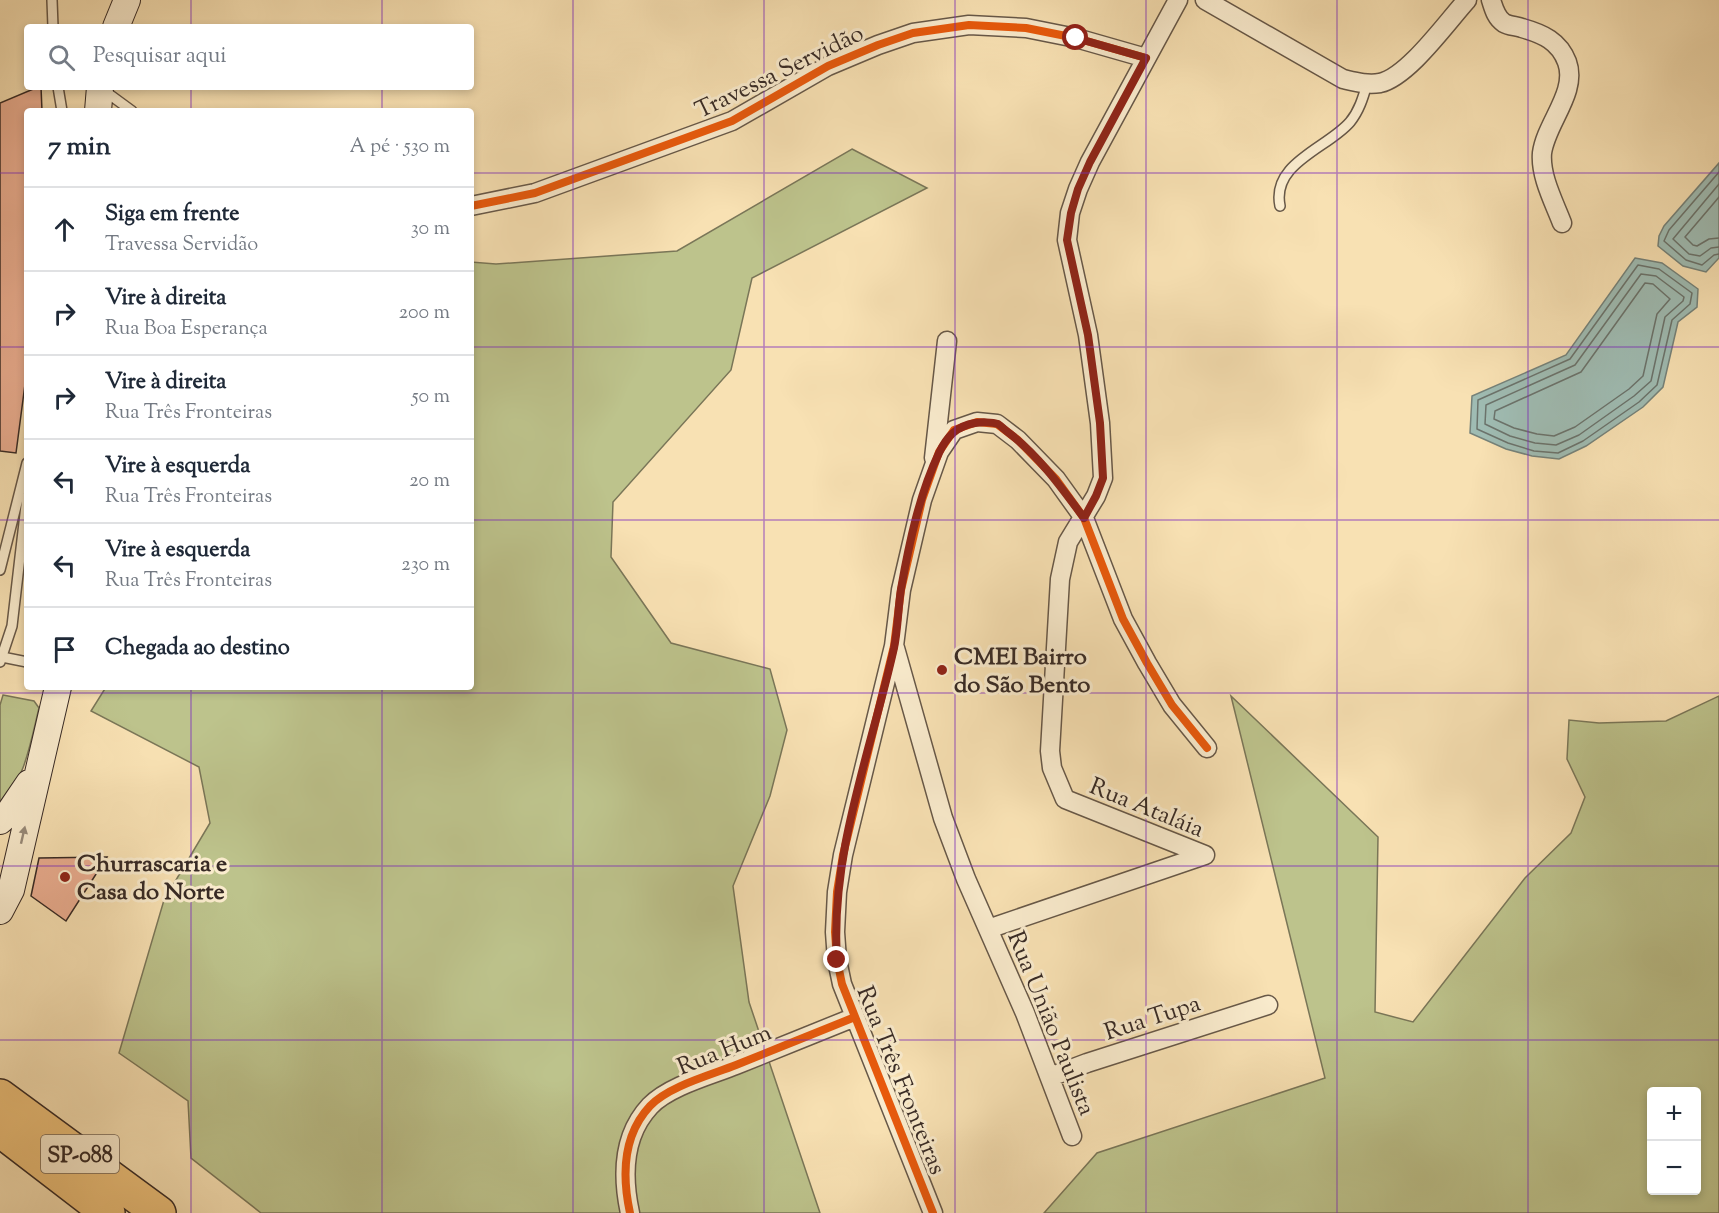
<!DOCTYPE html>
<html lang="pt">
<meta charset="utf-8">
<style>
:root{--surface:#fff;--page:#f2f2f3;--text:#1f2937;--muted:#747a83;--line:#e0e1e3}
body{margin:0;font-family:"Sorts Mill Goudy",serif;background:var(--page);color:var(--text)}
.controls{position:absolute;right:18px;bottom:18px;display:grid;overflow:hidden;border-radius:6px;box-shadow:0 3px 9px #0003}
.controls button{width:54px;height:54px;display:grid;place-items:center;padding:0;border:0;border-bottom:2px solid var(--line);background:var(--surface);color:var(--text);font:30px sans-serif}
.stop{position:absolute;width:18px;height:18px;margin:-14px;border:4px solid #8f2418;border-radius:50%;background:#fff}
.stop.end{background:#8f2418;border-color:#fff;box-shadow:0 2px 6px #0008}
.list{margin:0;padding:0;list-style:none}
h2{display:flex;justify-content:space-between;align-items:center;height:78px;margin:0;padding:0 24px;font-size:26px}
h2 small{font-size:20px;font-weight:400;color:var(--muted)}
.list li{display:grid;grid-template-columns:39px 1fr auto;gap:18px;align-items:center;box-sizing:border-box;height:84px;padding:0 24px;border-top:2px solid var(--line)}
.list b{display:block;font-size:22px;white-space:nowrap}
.list p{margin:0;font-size:20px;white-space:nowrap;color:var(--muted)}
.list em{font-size:20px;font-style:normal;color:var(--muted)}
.icon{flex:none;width:33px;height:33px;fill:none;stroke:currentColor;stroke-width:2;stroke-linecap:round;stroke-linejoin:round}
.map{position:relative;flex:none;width:1719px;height:1213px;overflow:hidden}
.search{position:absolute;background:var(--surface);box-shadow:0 3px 9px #0003;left:24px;top:24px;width:450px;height:66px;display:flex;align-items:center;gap:15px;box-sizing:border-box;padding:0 21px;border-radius:6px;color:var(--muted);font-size:22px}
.panel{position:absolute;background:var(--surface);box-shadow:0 3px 9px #0003;left:24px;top:108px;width:450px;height:582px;border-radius:6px}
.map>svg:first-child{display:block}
.green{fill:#bdc38c;stroke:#7a7658;stroke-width:1.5;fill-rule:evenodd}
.water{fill:#9fbcb3;stroke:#75827a;stroke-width:1.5}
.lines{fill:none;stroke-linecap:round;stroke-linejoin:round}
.shore{stroke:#6b736c;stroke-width:1.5}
.building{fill:#ebae91;stroke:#372a25;stroke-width:1.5}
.lane-casing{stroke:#675848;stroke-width:12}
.street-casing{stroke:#675848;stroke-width:21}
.secondary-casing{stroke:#372a25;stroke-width:28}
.highway-casing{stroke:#372a25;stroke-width:36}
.lane{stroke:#faecce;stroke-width:9}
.street{stroke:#faecce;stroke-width:18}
.secondary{stroke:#faecce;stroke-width:26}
.highway{stroke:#ecc07a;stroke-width:33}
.cycleway-casing{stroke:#faecce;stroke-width:11}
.cycleway{stroke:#e8590c;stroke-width:8}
.oneway{fill:#988b7a}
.route{stroke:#8f2418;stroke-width:8}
.grid{fill:none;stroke:#7b2cbf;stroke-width:1.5;stroke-opacity:0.55}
.poi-dot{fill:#8f2418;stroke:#faecce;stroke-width:2}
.labels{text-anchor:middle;stroke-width:6;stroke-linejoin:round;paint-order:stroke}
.shield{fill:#faecce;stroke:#726458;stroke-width:1.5}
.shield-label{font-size:22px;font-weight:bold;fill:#372a25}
.street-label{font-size:24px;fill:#372a25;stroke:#faecce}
.poi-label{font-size:24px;font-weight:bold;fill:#372a25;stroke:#faecce;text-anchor:start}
</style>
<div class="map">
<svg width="1719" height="1213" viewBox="0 0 1719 1213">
<rect width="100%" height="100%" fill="#f8e1b3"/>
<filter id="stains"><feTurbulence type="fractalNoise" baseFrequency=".00333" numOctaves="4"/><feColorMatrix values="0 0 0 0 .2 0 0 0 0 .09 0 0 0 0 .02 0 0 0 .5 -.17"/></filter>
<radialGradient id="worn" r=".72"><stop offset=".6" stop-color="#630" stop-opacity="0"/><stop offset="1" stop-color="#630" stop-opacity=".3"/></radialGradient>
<path class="green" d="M852,149L927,188L752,278L731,370L613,502L611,557L671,643L770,669L787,730L770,796L733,886L749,1002L820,1213H261L191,1158L188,1101L119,1053L164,900L210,823L199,767L91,711L106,687H471V262L496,264L677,251Z
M3,695L34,701L39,708C30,745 25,778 0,808V705Z
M1231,696L1378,837L1375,1012L1413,1022L1525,878L1571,833L1585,797L1567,759L1569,720L1599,723L1666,721L1719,696V1213H1044L1097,1153L1325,1078ZM1652,1092H1696V1190H1652Z"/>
<path class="water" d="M1719,163V258L1706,272L1683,266L1658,246L1659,236L1664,226Z
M1635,258L1662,263L1698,289L1697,307L1678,322L1663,387L1643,407L1586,446L1559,459L1532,456L1506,449L1470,433L1472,396L1566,355Z"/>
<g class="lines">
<path class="shore" d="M1719,172L1669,230L1664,241L1686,260L1702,265L1714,255L1719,254
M1719,184L1673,239L1689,254L1700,256L1711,248L1719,247
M1719,197L1685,237L1693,245L1697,246L1709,239L1719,238
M1638,265L1659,269L1692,293L1690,304L1672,320L1657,385L1639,402L1583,441L1558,453L1534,451L1508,443L1477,429L1478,400L1570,359Z
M1641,274L1656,276L1684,297L1683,301L1665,317L1651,381L1634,396L1579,435L1556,445L1535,443L1510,436L1485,424L1486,405L1575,365Z
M1645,283L1653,284L1670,299L1657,314L1643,376L1629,389L1575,427L1554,436L1537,434L1514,428L1494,419L1495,411L1581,372Z"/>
</g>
<path class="building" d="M38,87H41L42,111H27V369L16,453L0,451V103Z
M107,857L66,921L31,896L39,858Z"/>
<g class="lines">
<defs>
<path id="lane" d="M52,0L53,27
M58,87L62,111
M102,89L132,111
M1280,206C1271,163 1328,148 1350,122C1359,111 1363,98 1367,84
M0,570L27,463
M2,657L27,662
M0,662L12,626L27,497"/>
<path id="street" d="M1205,0L1343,79C1356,82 1367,85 1380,83C1408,77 1447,22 1467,0
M1491,0C1494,9 1496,18 1504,23C1509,26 1517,26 1522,28C1543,34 1559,41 1567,62C1578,92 1546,123 1542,153C1540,176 1554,202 1562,223
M471,206L535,193L732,121L828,66L878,45L913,33L969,25L1026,28L1076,38L1146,58
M934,458L947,341
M895,648L943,818L966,879L1025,1013L1072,1136
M988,929L1205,855L1065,799L1052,768L1050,751L1060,579L1068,542L1096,496L1103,478L1100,423L1088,335L1067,240L1070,213L1078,189L1090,162L1178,0
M1050,1077L1087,1063L1268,1005
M630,1213C622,1176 622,1136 650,1106C669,1086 711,1075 736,1065C776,1049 815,1033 855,1017
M933,1213L842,984L837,960L835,932L837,892L843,855L894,646L901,590L922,500L939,452L954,430L977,422L997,424L1018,440L1056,479L1084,518L1123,619L1147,663L1172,705L1207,748"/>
<path id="secondary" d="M116,27L127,0
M98,111L100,87
M0,821L8,814L29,783
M0,911L11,890L58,687"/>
<path id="highway" d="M0,1096L159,1213
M0,1130L108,1213"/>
</defs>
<use href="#lane" class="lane-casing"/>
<use href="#street" class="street-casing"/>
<use href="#secondary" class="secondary-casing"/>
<use href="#highway" class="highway-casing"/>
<use href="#lane" class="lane"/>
<use href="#street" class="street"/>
<use href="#secondary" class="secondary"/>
<use href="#highway" class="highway"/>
<defs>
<path id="cycleway" d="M471,206L535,193L732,121L828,66L878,45L913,33L969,25L1026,28L1076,38L1146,58
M630,1213C622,1176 622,1136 650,1106C669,1086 711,1075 736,1065C776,1049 815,1033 855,1017
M933,1213L842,984L837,960L835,932L837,892L843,855L894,646L901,590L922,500L939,452L954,430L977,422L997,424L1018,440L1056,479L1084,518L1123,619L1147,663L1172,705L1207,748"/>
</defs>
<use href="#cycleway" class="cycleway-casing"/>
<use href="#cycleway" class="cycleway"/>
</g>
<defs><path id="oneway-solid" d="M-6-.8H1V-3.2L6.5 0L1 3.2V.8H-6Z" transform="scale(1.5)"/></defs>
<use class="oneway" href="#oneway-solid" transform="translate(23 835) rotate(-77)"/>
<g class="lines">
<path class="route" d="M837,960C830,853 871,751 894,648C898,628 898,608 901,589C909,544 919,495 939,453C947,436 957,426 975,423C981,422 992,422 998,424C1001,426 1005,430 1009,433C1039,456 1061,487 1084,518L1096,496L1103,478L1100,423L1088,335L1067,240L1071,213L1078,189L1090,162L1146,58L1076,38"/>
</g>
<path class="grid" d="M191,0V27M382,0V27M573,0V1213M764,0V1213M955,0V1213M1146,0V1213M1337,0V1213M1528,0V1213M191,87V111M382,87V111M0,173H27M471,173H1719M0,347H27M471,347H1719M0,520H27M471,520H1719M191,687V1213M382,687V1213M0,693H1719M0,866H1719M0,1040H1719"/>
<g class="poi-dot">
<circle cx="942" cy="670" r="6"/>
<circle cx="65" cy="877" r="6"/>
</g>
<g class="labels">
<rect class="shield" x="41" y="1135" width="78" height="38" rx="4.5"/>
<g class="shield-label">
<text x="80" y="1162">SP-088</text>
</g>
<g class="street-label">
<text transform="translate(779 71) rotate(-26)" y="8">Travessa Servidão</text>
<text transform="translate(1147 807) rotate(22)" y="8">Rua Ataláia</text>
<text transform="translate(1152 1017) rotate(-18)" y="8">Rua Tupa</text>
<text transform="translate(1052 1023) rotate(68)" y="8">Rua União Paulista</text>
<text transform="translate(724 1049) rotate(-22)" y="8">Rua Hum</text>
<text transform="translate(902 1080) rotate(68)" y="8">Rua Três Fronteiras</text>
</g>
<g class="poi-label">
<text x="954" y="664">CMEI Bairro<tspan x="954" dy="28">do São Bento</tspan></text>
<text x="77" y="871">Churrascaria e<tspan x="77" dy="28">Casa do Norte</tspan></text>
</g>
</g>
<rect width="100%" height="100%" filter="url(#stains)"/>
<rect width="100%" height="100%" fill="url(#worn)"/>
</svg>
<div class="controls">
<button>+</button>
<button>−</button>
</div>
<div class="stop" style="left:1076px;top:38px"></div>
<div class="stop end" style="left:837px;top:960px"></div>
<div class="search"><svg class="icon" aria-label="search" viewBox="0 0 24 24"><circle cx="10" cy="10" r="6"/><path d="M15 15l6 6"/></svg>Pesquisar aqui</div>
<section class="panel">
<h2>7 min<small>A pé · 530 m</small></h2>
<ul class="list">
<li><svg class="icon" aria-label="ahead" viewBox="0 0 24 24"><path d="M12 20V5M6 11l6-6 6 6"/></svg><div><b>Siga em frente</b><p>Travessa Servidão</p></div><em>30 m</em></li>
<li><svg class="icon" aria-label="right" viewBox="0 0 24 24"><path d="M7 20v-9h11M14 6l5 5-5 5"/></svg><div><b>Vire à direita</b><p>Rua Boa Esperança</p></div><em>200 m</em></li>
<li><svg class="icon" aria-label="right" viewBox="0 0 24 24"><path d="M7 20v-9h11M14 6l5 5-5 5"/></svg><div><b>Vire à direita</b><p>Rua Três Fronteiras</p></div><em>50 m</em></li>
<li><svg class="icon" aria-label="left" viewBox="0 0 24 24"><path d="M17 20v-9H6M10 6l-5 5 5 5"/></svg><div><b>Vire à esquerda</b><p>Rua Três Fronteiras</p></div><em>20 m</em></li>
<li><svg class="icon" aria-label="left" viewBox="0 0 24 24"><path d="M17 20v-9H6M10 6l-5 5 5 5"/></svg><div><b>Vire à esquerda</b><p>Rua Três Fronteiras</p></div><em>230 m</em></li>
<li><svg class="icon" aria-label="arrive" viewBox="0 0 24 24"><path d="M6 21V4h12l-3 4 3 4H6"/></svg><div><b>Chegada ao destino</b></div></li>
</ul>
</section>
</div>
